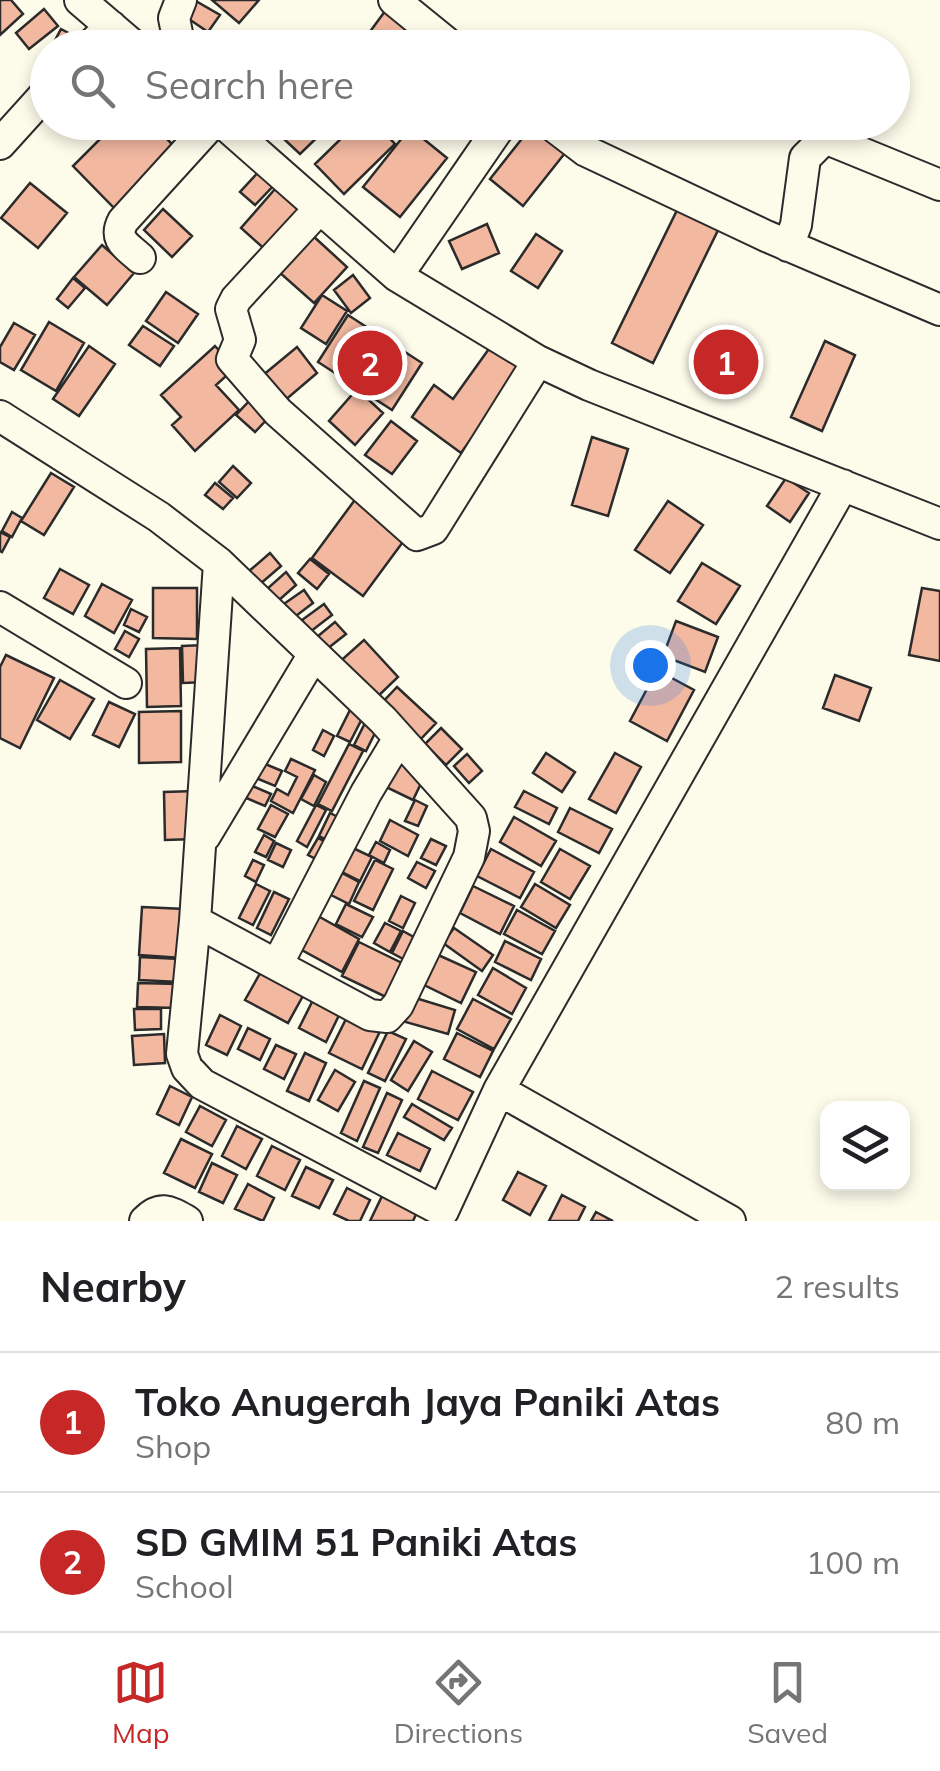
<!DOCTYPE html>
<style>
:root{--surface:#fff;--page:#f2f2f2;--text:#202124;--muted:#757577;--line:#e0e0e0;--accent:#c62828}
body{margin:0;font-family:Mulish,sans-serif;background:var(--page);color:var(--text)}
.controls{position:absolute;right:30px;bottom:30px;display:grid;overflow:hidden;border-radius:20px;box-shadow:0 5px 15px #0003}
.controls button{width:90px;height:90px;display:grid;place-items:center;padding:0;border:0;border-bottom:2px solid var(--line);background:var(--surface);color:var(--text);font:50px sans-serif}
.you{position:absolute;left:650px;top:665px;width:35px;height:35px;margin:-25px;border:8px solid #fff;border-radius:50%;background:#1a73e8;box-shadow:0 0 0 15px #1a73e833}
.badge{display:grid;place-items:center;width:65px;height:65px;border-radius:50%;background:var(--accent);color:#fff;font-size:32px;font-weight:700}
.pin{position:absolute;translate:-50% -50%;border:5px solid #fff;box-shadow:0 2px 10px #0006}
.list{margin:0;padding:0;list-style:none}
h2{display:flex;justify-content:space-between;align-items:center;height:130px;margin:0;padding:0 40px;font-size:42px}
h2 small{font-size:32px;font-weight:400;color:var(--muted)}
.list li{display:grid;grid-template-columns:65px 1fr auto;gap:30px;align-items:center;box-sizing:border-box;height:140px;padding:0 40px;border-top:2px solid var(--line)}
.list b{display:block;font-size:38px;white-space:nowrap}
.list p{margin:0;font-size:32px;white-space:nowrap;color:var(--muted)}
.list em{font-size:32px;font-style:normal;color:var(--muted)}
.icon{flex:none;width:55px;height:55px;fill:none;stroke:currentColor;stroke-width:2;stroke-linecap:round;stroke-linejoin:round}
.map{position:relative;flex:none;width:940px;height:1221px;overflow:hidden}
.search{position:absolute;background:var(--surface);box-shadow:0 5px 15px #0003;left:30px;right:30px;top:30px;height:110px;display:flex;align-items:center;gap:25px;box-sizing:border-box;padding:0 35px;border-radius:55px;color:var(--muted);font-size:38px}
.sheet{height:410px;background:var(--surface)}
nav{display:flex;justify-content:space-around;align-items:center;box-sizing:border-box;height:140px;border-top:2px solid var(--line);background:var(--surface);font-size:28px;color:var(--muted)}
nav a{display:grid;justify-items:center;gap:5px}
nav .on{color:var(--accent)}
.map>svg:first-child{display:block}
.building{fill:#f2b8a0;stroke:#2b2b2b;stroke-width:2.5}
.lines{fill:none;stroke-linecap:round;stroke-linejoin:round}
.minor-casing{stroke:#2b2b2b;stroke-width:34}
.minor{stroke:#fdfbea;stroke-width:30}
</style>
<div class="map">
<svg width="940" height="1221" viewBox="0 0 940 1221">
<rect width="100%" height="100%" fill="#fdfbea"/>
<path class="building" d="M0,0H11L23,14L0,35Z
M194,0L220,15L208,32L183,15Z
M212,0H259L239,23Z
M391,3L423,26L408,48H358Z
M44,9L58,26L29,49L16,33Z
M61,29L78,38L73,48H51Z
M295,35L306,48H283Z
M117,122H150L177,149L116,210L73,166Z
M274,122H333L300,154L270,126Z
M358,122H374L395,144L344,194L315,164Z
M532,126L565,153L523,206L490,179Z
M410,128L447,158L400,217L363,187Z
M262,168L277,182L255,205L240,192Z
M30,183L67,213L38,248L1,218Z
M275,189L302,213L268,252L241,228Z
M682,200L723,220L653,363L612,343Z
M163,209L192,236L172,257L144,230Z
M487,224L499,253L462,269L449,241Z
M536,234L562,251L538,288L511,271Z
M312,235L347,267L314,303L279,272Z
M102,245L134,273L107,305L74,277Z
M353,275L370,298L351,313L334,290Z
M73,278L85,288L68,308L57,299Z
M166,292L198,314L178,343L146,321Z
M322,295L347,311L326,344L301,328Z
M348,315L422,363L392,410L318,362Z
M49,322L84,343L56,391L21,370Z
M14,323L35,335L14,370L0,362V347Z
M143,326L174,346L160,366L129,345Z
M725,335L749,345L727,391L704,380Z
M825,341L855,355L822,431L791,417Z
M89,346L115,364L79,416L53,399Z
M215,346L235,368L216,385L239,410L195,451L172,425L181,417L161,395Z
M491,346L522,368L461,453L412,417L434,385L453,399Z
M297,347L317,373L283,402L262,376Z
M357,389L383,413L355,445L329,421Z
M252,398L271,415L255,432L236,415Z
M391,421L417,441L392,474L365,455Z
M592,437L628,449L608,516L572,505Z
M233,466L251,483L237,498L219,482Z
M51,473L74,487L44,535L21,521Z
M786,478L809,493L790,522L767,506Z
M215,483L233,498L223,509L205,495Z
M357,497L408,535L363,596L312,558Z
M668,501L703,525L670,573L635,550Z
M12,512L22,518L12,537L2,531Z
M0,532L10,537L2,552L0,551Z
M270,553L281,566L259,585L248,572Z
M310,559L329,574L317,589L298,573Z
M702,563L740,586L716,624L678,601Z
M60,569L89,585L73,614L44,598Z
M286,572L296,585L269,609L258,597Z
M102,584L132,600L114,633L85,616Z
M153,588H197V639L153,638Z
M922,588L940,591V661L909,655Z
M304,590L313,603L288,622L278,608Z
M324,604L332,615L310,632L302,620Z
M131,609L147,617L139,632L124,625Z
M676,621L718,637L705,672L663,656Z
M335,622L346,634L327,649L317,637Z
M125,631L139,639L129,657L115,649Z
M364,640L398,677L371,703L336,665Z
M205,645L207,682L183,683L182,646Z
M180,648L181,706L147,707L146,649Z
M6,655L54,678L20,748L0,738V667Z
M657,670L694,690L667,741L630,721Z
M835,675L871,688L859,721L823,708Z
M60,680L94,699L70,739L37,720Z
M397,687L436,723L418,742L379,706Z
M109,702L135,714L119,747L93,735Z
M354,702L367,709L350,742L337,736Z
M181,711V762L139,763V712Z
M367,719L379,725L366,751L354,745Z
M441,728L462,749L446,765L425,744Z
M323,730L334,736L324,756L313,750Z
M349,744L363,751L332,811L318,804Z
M546,753L575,772L562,792L533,773Z
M615,753L641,767L616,813L589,799Z
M467,754L482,771L469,783L454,766Z
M291,759L315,770L293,813L271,801L277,789L288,795L297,777L285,771Z
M399,762L425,775L413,800L386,787Z
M263,763L282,771L275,786L256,778Z
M314,775L326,782L314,806L301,799Z
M250,785L271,794L265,806L244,797Z
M195,791L196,839L165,840L164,792Z
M524,791L557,808L549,824L515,807Z
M415,800L427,806L418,826L405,821Z
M271,805L288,814L275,837L258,829Z
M316,805L326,810L307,847L297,841Z
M570,808L612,829L599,853L558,832Z
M330,813L344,820L333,843L319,836Z
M514,817L556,841L541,866L500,842Z
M390,820L418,835L408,856L380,841Z
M264,835L274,841L266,857L255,852Z
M318,838L331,845L322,862L308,855Z
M431,839L446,846L436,865L421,858Z
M376,842L390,850L384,863L369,855Z
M276,843L291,850L283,867L268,860Z
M353,848L372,857L360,881L342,872Z
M491,849L534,872L520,898L477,876Z
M560,849L590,866L570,899L541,882Z
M253,860L264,865L256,882L245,876Z
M375,860L393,869L373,910L354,901Z
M417,862L435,871L426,888L408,878Z
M342,873L359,882L349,904L331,895Z
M256,884L270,891L253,925L239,918Z
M535,884L570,905L556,928L521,907Z
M473,886L514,906L500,934L460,913Z
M274,892L289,899L271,935L257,928Z
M401,896L415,903L403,928L389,921Z
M346,904L373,917L362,937L336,924Z
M142,907L184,909L182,958L139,955Z
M517,910L555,931L542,954L504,934Z
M318,916L359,939L342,972L300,949Z
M385,923L401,931L390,952L374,943Z
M454,928L493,955L482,971L443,943Z
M403,931L419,940L407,961L392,953Z
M505,941L541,959L531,980L495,962Z
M359,942L402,963L386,997L342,976Z
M436,954L476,972L461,1003L422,984Z
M140,957L180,959L179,982L139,980Z
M267,961L309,985L288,1023L245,1000Z
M493,968L526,988L512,1014L478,995Z
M138,983L179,984L178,1008L137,1007Z
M316,994L343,1007L326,1042L299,1028Z
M409,996L455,1010L448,1034L402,1021Z
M473,999L511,1019L494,1049L457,1029Z
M134,1009H161V1029L135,1030Z
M350,1011L382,1027L362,1069L329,1053Z
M220,1015L241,1026L227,1055L206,1045Z
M248,1028L270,1039L260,1060L238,1049Z
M388,1031L406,1039L385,1081L368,1073Z
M457,1033L493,1051L480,1077L444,1059Z
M164,1034L165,1063L134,1065L132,1036Z
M414,1041L432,1052L408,1091L391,1080Z
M276,1045L296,1054L284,1079L264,1069Z
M305,1053L326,1063L309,1101L287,1091Z
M335,1070L355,1082L338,1111L318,1100Z
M432,1071L473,1092L458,1120L418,1099Z
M364,1081L380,1088L357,1141L341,1133Z
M170,1086L192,1097L179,1125L157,1114Z
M387,1093L402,1100L378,1153L363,1147Z
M412,1104L452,1128L444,1140L404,1117Z
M200,1106L226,1120L212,1146L186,1132Z
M237,1126L262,1139L246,1169L222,1156Z
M398,1133L430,1149L420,1171L387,1155Z
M181,1139L212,1154L195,1188L164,1173Z
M272,1146L300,1160L285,1190L257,1176Z
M212,1163L237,1175L223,1203L199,1192Z
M306,1167L333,1180L319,1208L292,1196Z
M518,1172L546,1186L530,1215L503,1200Z
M248,1184L274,1198L263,1221L235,1209Z
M347,1188L370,1200L360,1221H349L334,1214Z
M384,1192L419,1208L413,1221H370Z
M562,1195L585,1207L578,1221H549Z
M596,1212L613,1221H591Z"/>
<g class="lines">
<defs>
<path id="minor" d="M80,0L136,48
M394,0L453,48
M88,48L111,26
M180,48L174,18L181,0
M222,122L397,276L538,361L589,385L940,524
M548,122L586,151L766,236L940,310
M0,144L48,91
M320,208L236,299L231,309L240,340L232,359L278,412L417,535L433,529L538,361
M788,246L796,225L805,158L825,138L940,185
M140,258C127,246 113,240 123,221L213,122
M397,276L503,122
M0,416L159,517L219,563L383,720L471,818L474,831L469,857L398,1005L387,1017L370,1015L195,921
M219,563L195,921L182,1054L187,1068L202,1084L443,1211L499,1090L843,485
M0,607L126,683
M205,836L314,654
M277,965L366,793L399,738
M499,1090L730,1221
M145,1221C160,1205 169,1211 187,1221"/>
</defs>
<use href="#minor" class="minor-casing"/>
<use href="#minor" class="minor"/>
</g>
</svg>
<div class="controls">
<button><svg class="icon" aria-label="layers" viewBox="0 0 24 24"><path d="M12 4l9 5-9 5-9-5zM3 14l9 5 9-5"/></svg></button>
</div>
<div class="you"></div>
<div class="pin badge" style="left:726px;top:362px">1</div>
<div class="pin badge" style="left:370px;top:363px">2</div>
<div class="search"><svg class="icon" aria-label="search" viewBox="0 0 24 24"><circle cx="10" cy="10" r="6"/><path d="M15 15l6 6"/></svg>Search here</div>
</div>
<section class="sheet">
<h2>Nearby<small>2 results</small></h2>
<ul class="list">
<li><span class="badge">1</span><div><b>Toko Anugerah Jaya Paniki Atas</b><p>Shop</p></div><em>80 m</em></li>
<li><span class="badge">2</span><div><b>SD GMIM 51 Paniki Atas</b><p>School</p></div><em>100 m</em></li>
</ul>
</section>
<nav>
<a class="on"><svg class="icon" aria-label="map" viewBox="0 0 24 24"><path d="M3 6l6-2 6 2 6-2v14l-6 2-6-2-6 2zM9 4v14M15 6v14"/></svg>Map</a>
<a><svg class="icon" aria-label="directions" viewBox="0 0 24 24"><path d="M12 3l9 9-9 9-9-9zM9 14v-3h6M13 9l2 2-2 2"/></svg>Directions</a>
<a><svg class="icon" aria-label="saved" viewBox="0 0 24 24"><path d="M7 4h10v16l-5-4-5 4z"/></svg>Saved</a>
</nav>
